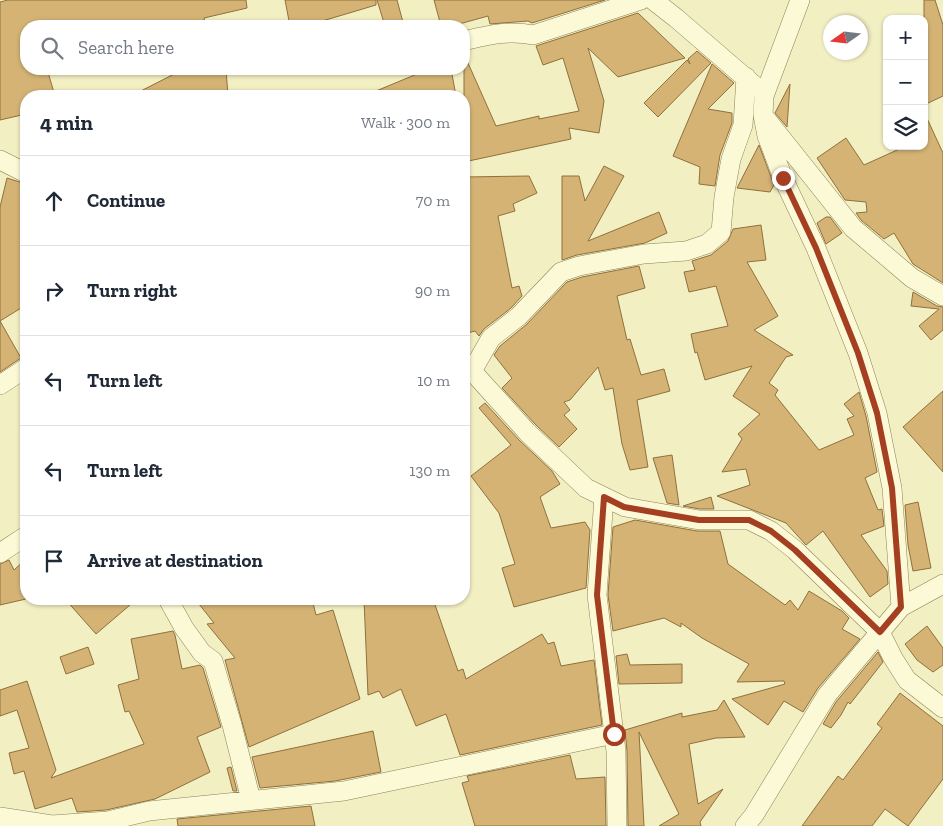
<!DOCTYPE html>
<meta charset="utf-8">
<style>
:root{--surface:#fff;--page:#f6f6f7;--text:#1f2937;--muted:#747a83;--line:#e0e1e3}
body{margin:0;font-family:"Zilla Slab",serif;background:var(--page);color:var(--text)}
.controls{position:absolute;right:15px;top:15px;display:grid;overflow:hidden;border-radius:10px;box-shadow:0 1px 4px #0004}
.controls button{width:45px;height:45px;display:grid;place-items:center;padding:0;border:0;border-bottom:1px solid var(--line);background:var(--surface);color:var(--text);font:25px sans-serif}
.compass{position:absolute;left:823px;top:15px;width:45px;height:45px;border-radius:50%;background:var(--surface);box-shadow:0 1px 4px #0004;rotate:256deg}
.stop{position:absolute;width:15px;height:15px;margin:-11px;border:4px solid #a43f22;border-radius:50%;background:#fff}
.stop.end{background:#a43f22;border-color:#fff;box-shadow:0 1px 5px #0008}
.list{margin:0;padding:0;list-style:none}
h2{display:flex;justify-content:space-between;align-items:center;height:65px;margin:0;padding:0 20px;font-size:21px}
h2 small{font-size:16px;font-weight:400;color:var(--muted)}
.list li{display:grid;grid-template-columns:32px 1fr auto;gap:15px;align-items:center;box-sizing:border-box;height:90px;padding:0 20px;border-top:1px solid var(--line)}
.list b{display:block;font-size:19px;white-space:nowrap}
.list em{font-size:16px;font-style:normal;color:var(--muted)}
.icon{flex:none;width:28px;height:28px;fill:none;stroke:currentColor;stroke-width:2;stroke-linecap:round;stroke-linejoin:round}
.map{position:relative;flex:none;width:943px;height:826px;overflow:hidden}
.search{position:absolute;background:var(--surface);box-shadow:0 1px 4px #0004;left:20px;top:20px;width:450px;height:55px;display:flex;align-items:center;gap:12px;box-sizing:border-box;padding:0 18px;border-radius:20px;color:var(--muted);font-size:19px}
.panel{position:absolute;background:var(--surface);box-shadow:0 1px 4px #0004;left:20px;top:90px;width:450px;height:515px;border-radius:20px}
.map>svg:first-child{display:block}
.building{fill:#d4b375;stroke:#90703b}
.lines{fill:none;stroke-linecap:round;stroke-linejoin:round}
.street-casing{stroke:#8f8258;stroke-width:20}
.street{stroke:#fcf9d7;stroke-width:19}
.route{stroke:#a43f22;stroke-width:6}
</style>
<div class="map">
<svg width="943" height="826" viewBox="0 0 943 826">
<rect width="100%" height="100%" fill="#f2efc3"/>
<path class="building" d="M8,0H246L247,8L204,18L206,26H26V69H47L55,96H26V114L0,120V2Z
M285,0H376V5L319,22L320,26H290Z
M377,0H397L404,26H385Z
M434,0H605L532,23L528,21L490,24L488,16L452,26H441Z
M924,0H935L943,25V96L924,105Z
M638,13L685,58L618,77L588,48L604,101L599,133L569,128L571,139L464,162V54L496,126L539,116V119L579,111L563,58L543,65L536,46Z
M697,51L711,63L658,117L644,103L687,60L690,64L688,59Z
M712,64L734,83L708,109L732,113V123L720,155L715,186L699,184L700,167L673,156Z
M184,69H226L228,96H131Z
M429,69H451L456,96H364Z
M790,84L787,127L775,113Z
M924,112L943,153V283L913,264L894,233L884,239L861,220L856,213L867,212L866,202L845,200L817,158L846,138L864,165L906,146H924Z
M759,145L774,185L770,192L737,188Z
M604,166L624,176L588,241L659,212L667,233L645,243L577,255L562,260V176H579L585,201Z
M529,176L537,193L513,204L515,211L498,216L512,288L519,286L522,296L511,308L484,329L479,336L475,331L464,334V177Z
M7,178L26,184V305L0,321L21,358L0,372V207Z
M826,217H830L842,233L826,244L817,223Z
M761,225L766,260L747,262L778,316L754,330L793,355L786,357L769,383L778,390L775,395L819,450L854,435L847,419L854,416L844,404L859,392L866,416L877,472L865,478L878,510L882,509L884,526L861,535L887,571L888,584L870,597L823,531L806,545L786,523L717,496L750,485L746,469L722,472L742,439L738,434L760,414L733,396L752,366L705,380L697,352L695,353L691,334L728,326L716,286L689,292L684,272L695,270L692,261L711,255L728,241L733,229Z
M639,266L645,288L617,296L627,340L630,339L641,375L664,369L670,391L637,400L648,467L630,470L622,444L613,388L605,390L598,367L570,400L564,402L570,410L564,415L577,429L559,447L535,424L502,388L512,378L494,355L500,346L527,324L567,282L582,277Z
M913,292L937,306L943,307V330L931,340L919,326L939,309L911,306Z
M943,391V472L903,427Z
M485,403L519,440L552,471L560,484L540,497L551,528L585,522L590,530L586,588L514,607L502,568L515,564L499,513L471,476L511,445L479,408Z
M672,455L679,505L667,503L653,458Z
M711,497L714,509H700L683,506Z
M918,502L931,568L913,571L908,545L905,505Z
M635,520L697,531H720L728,564L785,605L790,600L798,610L809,591L842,611L849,618L842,629L860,639L818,688L803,712L784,701L768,725L732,699L785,684L784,681L737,682L749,664L702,638L681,623V627L664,618L613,631L608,595L613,527Z
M26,559V599L0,605V564L9,560L14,570Z
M65,599H137L96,634Z
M195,599H312L316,615L333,610L360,699L249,747L225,660L235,658L207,624L214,623Z
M364,599H433L458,671L463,669L466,679L542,634L548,644L554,642L561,666L594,660L602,725L460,755L446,714L416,726L401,689L383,698L379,691L368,695Z
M927,626L943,648V665L933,672L917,660L905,644Z
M173,631L175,635L182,669L200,665L203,668L221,727L197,737L210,772L155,799L106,810L77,812L72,798L35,809L24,771L14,774L9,753L29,748L17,710L0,716V690L27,681L56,770L51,778L144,744L129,711L125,712L118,685L139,679L131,639Z
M88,647L94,664L66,674L60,657Z
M878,652L883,662L850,704L848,702L841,715L831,728L823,724L836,702Z
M627,654L630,665L682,664V683L619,684L616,656Z
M900,693L943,726V779L908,826L885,809L872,826H802L838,776L843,780L882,728L877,724Z
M724,700L745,737L716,738L689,744L698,804L723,789L700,822L701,826H659L679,814L639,732L644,826H628L627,751L625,730L682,713V717L717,710Z
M373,731L381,772L335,781L260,788L252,757Z
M570,755L576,779L605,777L606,826H475L462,783L469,781L467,776Z
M231,767L237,791H233L227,768Z
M311,806L315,826H178L177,819Z"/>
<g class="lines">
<defs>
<path id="street" d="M653,0L676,18L755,86
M800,0L764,96L763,115L767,136L783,178L816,248L858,353L877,413L892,488L901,607
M467,40C489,35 510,30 533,35L641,0
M766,119L853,228L912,278L943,296
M0,160L26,173
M464,365L472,371L527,432L586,488L625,507L699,520H749L771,531L795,550L880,632L893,658L907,680L943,708
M472,371L491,338L519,316L561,272L579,266L644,254L686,251L707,244L721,232L724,197L731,159L743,125L746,77
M0,385L26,368
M604,497L597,595L616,751L617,826
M0,553L26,536
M168,599L184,628L202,653L213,661L232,725L251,800
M0,817L52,825L108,821L149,811L344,791L614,734
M745,826L754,815L827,695L901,607L943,584"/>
</defs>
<use href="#street" class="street-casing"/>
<use href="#street" class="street"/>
</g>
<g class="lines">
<path class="route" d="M614,734L597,595L604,497L624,507L699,520H749L771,531L795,550L880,632L901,607L892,488L877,413L858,353L816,248L783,178"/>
</g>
</svg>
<div class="controls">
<button>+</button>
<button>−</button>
<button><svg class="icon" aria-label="layers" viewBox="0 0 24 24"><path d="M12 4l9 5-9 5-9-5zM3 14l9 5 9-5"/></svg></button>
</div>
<svg class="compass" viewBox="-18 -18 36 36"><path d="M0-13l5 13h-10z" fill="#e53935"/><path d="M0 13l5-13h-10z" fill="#747a83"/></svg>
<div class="stop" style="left:614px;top:734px"></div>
<div class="stop end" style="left:783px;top:178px"></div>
<div class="search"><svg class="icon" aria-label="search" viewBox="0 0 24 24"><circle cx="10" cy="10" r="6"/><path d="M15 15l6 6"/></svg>Search here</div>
<section class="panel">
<h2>4 min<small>Walk · 300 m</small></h2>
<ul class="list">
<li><svg class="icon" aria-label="ahead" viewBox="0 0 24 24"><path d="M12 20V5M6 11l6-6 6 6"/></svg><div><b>Continue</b></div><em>70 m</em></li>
<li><svg class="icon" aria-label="right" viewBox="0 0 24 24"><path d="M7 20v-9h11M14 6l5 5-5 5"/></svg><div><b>Turn right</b></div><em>90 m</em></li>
<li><svg class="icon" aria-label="left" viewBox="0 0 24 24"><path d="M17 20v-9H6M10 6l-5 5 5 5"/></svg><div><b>Turn left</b></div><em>10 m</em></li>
<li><svg class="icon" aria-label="left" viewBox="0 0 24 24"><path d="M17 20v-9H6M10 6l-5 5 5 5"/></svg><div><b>Turn left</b></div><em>130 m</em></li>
<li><svg class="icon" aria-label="arrive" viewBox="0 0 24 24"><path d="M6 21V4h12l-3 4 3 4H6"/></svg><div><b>Arrive at destination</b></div></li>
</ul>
</section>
</div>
